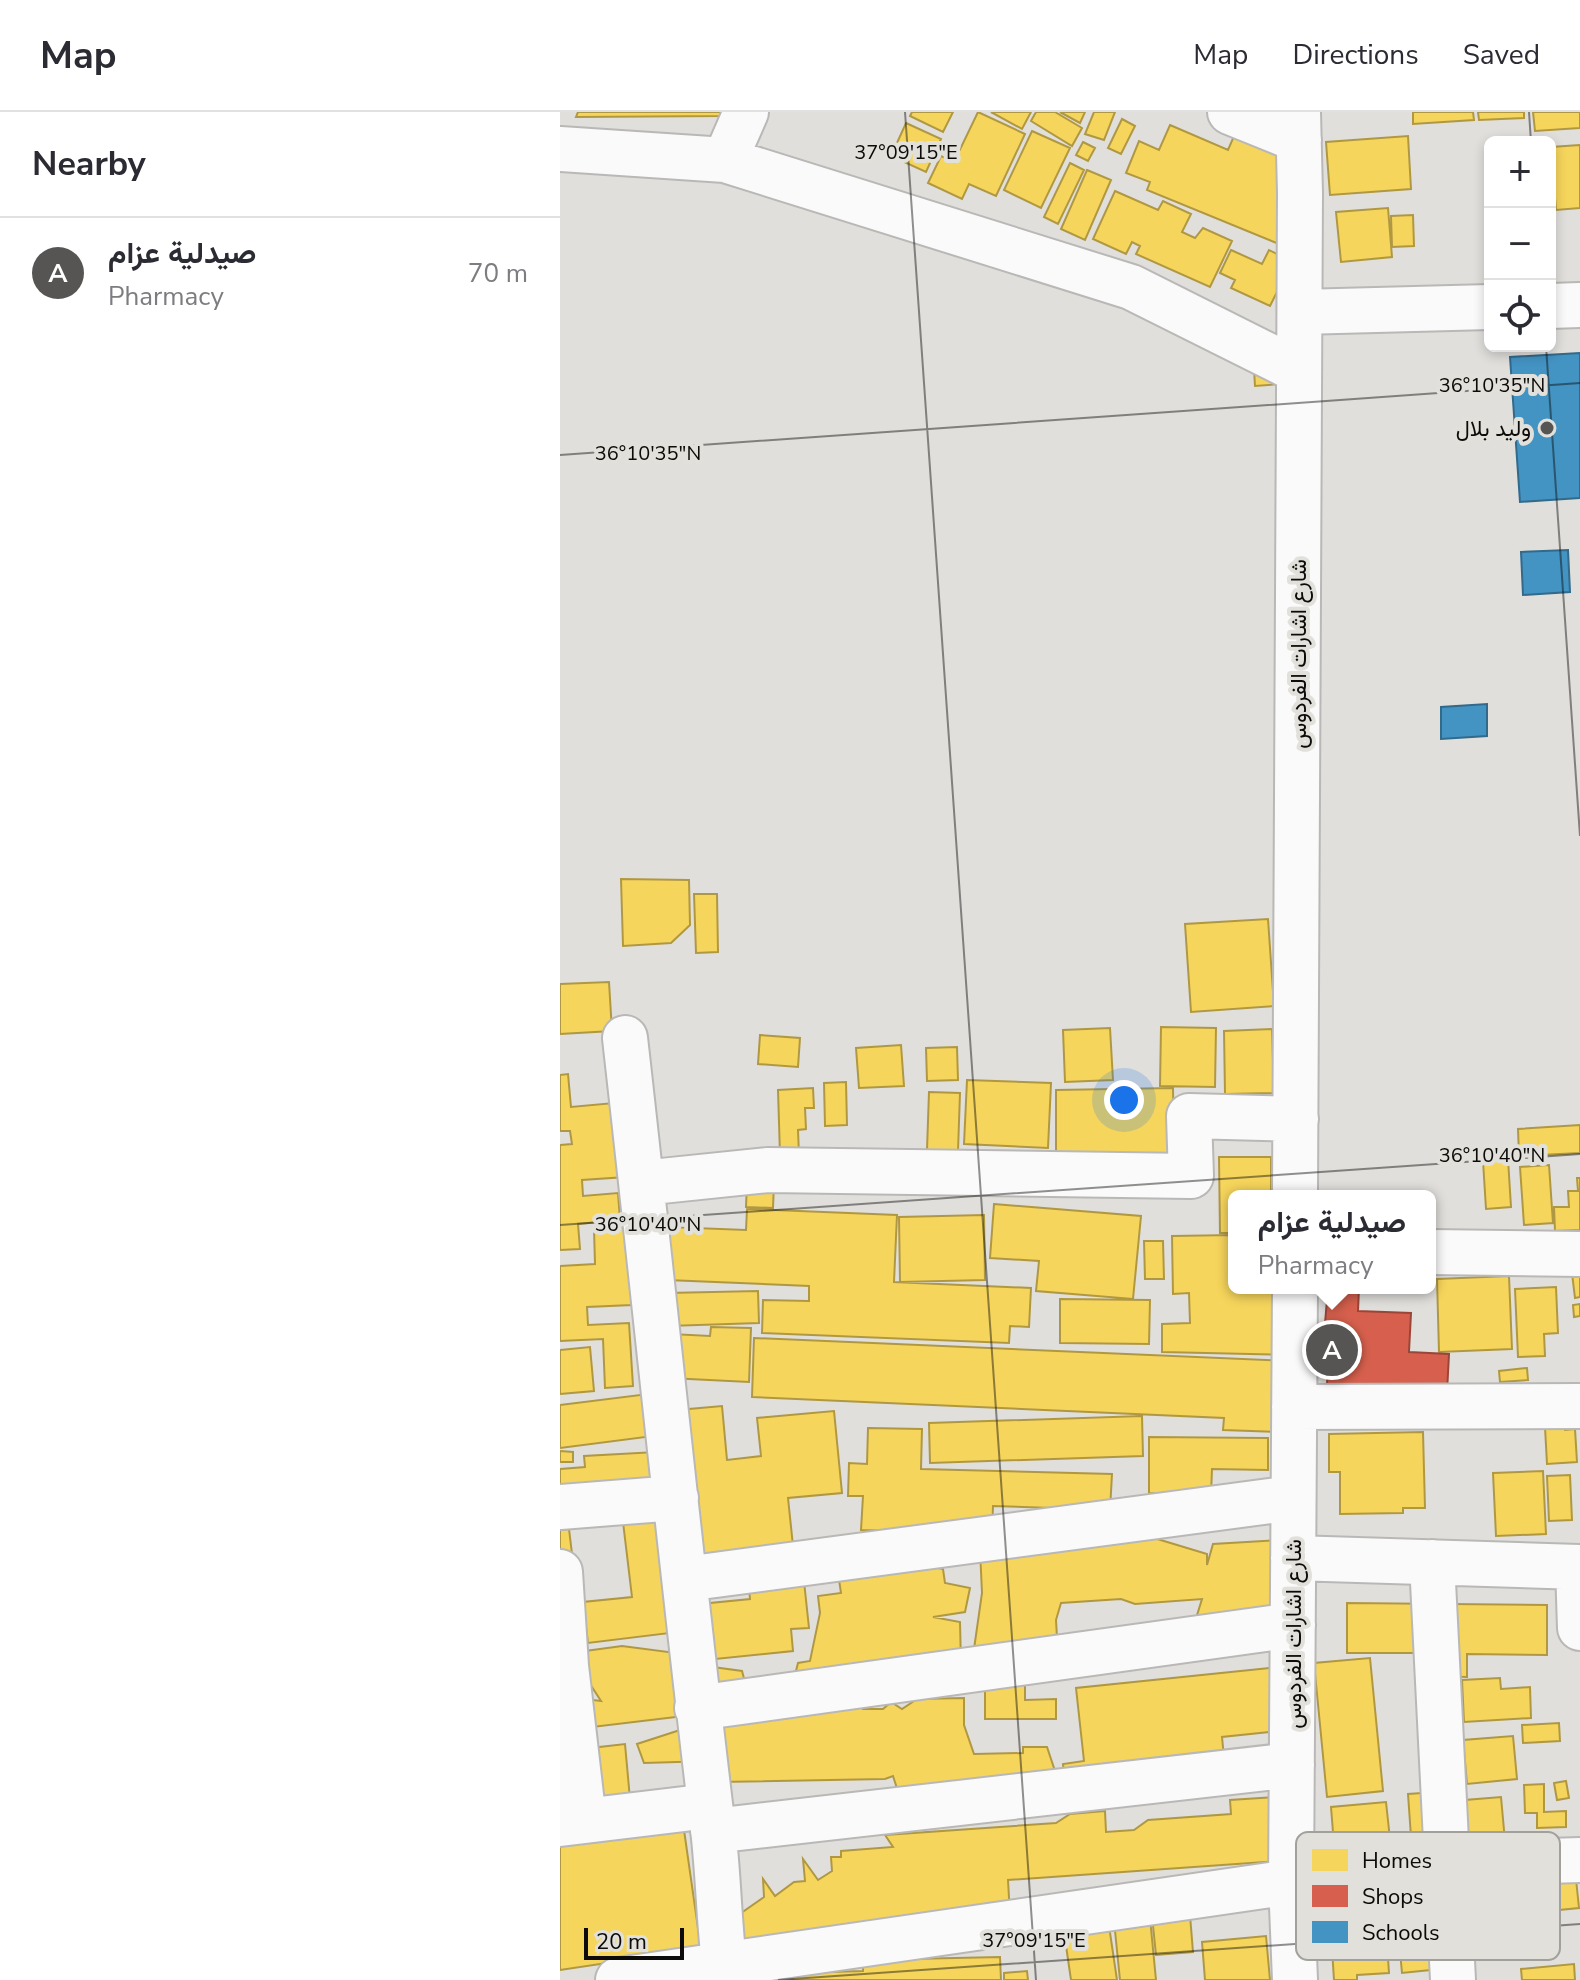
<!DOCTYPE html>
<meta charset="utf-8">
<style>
:root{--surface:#fff;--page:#f2f2f3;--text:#2b2b33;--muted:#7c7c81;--line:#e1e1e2;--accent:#565553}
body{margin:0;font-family:"Nunito Sans",Vazirmatn,sans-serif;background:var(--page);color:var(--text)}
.controls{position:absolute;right:24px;top:24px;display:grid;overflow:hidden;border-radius:12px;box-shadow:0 4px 12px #0003}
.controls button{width:72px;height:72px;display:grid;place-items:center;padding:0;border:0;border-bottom:2px solid var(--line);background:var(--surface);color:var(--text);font:40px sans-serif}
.scale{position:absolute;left:24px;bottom:20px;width:100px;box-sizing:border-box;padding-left:8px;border:4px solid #0c0b09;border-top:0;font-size:22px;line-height:28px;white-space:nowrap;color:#0c0b09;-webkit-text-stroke:6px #e2e0da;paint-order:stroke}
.you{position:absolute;left:564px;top:988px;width:28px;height:28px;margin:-20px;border:6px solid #fff;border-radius:50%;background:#1a73e8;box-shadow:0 0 0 12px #1a73e833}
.badge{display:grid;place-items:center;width:52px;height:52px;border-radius:50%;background:var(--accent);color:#fff;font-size:26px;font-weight:700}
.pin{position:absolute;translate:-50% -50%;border:4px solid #fff;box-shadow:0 2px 8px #0006}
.popup{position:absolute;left:668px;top:1078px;width:208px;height:104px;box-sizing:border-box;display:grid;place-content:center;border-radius:12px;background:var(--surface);filter:drop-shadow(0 2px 6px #0005);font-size:26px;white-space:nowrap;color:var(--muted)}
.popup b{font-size:30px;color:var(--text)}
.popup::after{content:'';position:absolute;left:50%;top:100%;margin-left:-16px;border:16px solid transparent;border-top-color:var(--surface)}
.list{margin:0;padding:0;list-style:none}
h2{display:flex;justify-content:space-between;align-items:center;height:104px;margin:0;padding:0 32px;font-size:34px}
h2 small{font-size:26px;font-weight:400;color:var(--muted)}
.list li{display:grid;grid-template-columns:52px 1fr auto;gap:24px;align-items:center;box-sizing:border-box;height:112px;padding:0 32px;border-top:2px solid var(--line)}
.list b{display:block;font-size:30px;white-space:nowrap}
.list p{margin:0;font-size:26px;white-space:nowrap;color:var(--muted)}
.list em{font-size:26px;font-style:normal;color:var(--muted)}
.icon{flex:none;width:44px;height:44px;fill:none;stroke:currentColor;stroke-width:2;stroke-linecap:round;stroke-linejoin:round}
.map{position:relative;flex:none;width:1020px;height:1868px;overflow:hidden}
header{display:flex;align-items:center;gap:48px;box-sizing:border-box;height:112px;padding:0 40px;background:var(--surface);border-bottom:2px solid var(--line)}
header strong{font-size:38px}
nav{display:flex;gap:44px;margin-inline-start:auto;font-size:28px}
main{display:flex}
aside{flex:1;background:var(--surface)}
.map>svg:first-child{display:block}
.homes{fill:#f6d55c;stroke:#b09843;stroke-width:2}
.shops{fill:#d6604d;stroke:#994639;stroke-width:2}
.schools{fill:#4393c3;stroke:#326a8b;stroke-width:2}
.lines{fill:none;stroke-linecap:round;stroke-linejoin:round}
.minor-casing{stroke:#b9b8b6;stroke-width:48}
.minor{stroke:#fafafa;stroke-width:44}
.ticks{fill:none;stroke:#0c0b09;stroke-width:2;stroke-opacity:0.45}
.poi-dot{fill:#565553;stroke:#e2e0da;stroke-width:3}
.labels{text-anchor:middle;stroke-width:8;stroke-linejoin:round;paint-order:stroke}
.poi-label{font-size:22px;fill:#0c0b09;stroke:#e2e0da;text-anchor:end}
.street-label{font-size:22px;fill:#0c0b09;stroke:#e2e0da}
.key{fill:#e2e0da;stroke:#a2a09b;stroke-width:2}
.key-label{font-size:22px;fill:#0c0b09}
.ticks-label{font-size:20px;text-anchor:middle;fill:#0c0b09;stroke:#e2e0da;stroke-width:8;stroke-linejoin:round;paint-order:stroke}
</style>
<header>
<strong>Map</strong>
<nav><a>Map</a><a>Directions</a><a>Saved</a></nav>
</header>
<main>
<aside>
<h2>Nearby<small></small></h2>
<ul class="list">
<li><span class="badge">A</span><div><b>صيدلية عزام</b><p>Pharmacy</p></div><em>70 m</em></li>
</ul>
</aside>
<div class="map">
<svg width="1020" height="1868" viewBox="0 0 1020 1868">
<rect width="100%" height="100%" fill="#e0dfdc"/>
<path class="homes" d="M18,0H165L163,4L16,5Z
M352,0H393L383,20L350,4Z
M418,0L465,22L436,84L409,72L402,87L368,71L381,44L394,50Z
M431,0H471L462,17Z
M476,0H495L522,16L512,34L471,9Z
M500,0H525L520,11Z
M534,0H555L544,28L525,22Z
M853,0H913L914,8L853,12Z
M918,0H964V6L919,8Z
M973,0H1020V16L975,19Z
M562,7L575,14L561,42L548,36Z
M346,11L381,27L366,60L331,44Z
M610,13L668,38L674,24L726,31L719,132L587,78L590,70L566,61L579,29L599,38Z
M472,19L510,36L481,96L444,78Z
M848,24L851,77L770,83L766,30Z
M523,30L535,36L528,49L516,43Z
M1020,33V96L996,98L991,35Z
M510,51L524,58L498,112L484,105Z
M527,58L551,68L525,128L501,117Z
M555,79L598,98L603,89L631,102L622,120L635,126L643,116L672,129L650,175L576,142L580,134L572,130L566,142L533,127Z
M828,96L832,145L781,150L776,100Z
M853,103L854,134L832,135L831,104Z
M671,138L702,152L709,138L725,146L724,166L710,194L671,176L675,168L660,161Z
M694,257L721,272L695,274Z
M61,767L129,768L130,813L111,831L63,834Z
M134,782H157L158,840L136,841Z
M708,807L714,894L631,900L625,812Z
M49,870L52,919L0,922V872Z
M601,915L656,916L655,975L600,974Z
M550,916L553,968L505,970L503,918Z
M712,917L714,981L665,982L664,919Z
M200,923L240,926L238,955L198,952Z
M341,933L344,974L299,976L296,936Z
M397,935L398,968L367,969L366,936Z
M8,962L11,995L54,991L66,1065L22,1068L23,1084L58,1081L60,1108L18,1112L20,1137L0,1138V1033L12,1032L10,1019H0V963Z
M407,968L491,971L488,1036L404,1032Z
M286,970L287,1013L265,1014L264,971Z
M253,976L254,996H245L246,1017L238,1018L239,1043H220L218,978Z
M613,976L614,1042L496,1043V978Z
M369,980L400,981L398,1039L367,1038Z
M1020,1013V1041L959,1044L958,1017Z
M659,1045H711V1084H674V1121H660Z
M948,1047L951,1095L926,1097L923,1049Z
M989,1053L993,1111L964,1113L960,1055Z
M1017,1066H1020V1118L995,1119L994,1095H1009L1008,1079H1018Z
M187,1071H214L213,1096L186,1095Z
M434,1092L581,1104L573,1187L476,1179L479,1149L430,1146Z
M187,1097L337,1103L334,1170L471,1176L469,1215L450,1214L449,1231L202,1221L203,1188L249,1189V1174L107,1168L109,1115L186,1118Z
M424,1103L425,1168L340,1170L339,1105Z
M65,1115L72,1193L27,1195L28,1213L69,1211L73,1274L45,1276L43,1227L0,1229V1154L35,1152L34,1117Z
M674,1123V1176H741L734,1243L602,1240V1212L630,1211L629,1181L613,1182L612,1124Z
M584,1129H603L604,1167H585Z
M1020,1152V1185L1015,1186L1011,1153Z
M949,1164L952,1237L879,1240L877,1167Z
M996,1175L998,1221L984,1222L985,1244L958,1245L955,1177Z
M198,1179L199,1211L108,1214L107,1181Z
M500,1187L590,1188L589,1232L500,1231Z
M1020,1192V1204L1014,1205L1013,1193Z
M151,1215L191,1216L189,1270L109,1266L111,1222L150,1224Z
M194,1226L732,1249L717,1320L663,1318L664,1306L192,1285Z
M30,1235L34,1279L0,1282V1238Z
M967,1256L968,1268L940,1270L939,1259Z
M104,1280L109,1322L0,1336V1293Z
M162,1294L167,1348L201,1344L197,1306L274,1299L282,1381L228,1386L235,1453L130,1463L118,1298Z
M1003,1296L1005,1318L1015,1317L1017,1350L987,1352L984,1297Z
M582,1304L583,1344L370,1351L369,1311Z
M308,1316L362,1317L361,1357L552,1362L550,1398L433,1394L432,1422L301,1418L303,1384H288L289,1351L307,1352Z
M863,1320L865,1396H843V1401L780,1402V1360H769V1322Z
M589,1325L708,1326V1358L652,1357L651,1383L589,1381Z
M0,1339L13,1340V1350H0Z
M96,1340L98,1383L0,1389V1357L25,1355L24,1344Z
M983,1359L986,1422L936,1424L933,1361Z
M1010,1363L1012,1408L989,1409L987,1364Z
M98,1406L110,1521L28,1531L23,1490L72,1485L63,1410Z
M9,1417L19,1500L0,1503V1418Z
M594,1426L647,1442V1453L653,1432L722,1428L733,1536L628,1532L642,1487L575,1492L561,1487L501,1491L496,1508L499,1560L411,1558L422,1481L420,1438Z
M363,1453L383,1457L385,1471L410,1476L405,1500L373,1505L400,1510L401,1552L234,1567L238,1551L250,1549L260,1501L258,1484L281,1481L278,1461Z
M243,1460L249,1516L231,1517L233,1539L136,1549L130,1493L190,1487L188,1466Z
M787,1491L987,1493V1543L907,1542V1565L862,1564V1541H787Z
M62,1534L124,1542L123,1551L182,1559L186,1574L124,1604L24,1616L0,1584L41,1589L10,1541Z
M810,1546L823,1679L767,1685L754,1551Z
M730,1554L737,1617L662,1625L667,1676L507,1693L503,1652L524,1649L516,1576Z
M940,1566L941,1577L970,1575L971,1606L904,1610L902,1568Z
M425,1571H465V1588L496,1587V1607H425Z
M303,1585V1597H323L331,1590L342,1597L357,1587L404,1586V1613L414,1642L463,1641V1635H487L496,1662L343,1695L333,1664L325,1667L158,1670L151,1649L84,1651L77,1632L120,1618Z
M999,1611L1000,1629L963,1631L962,1613Z
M953,1624L957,1667L907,1672L903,1628Z
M65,1632L71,1698L37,1701L31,1636Z
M1006,1669L1009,1686L997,1688L994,1671Z
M984,1672V1700L1006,1699V1715L977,1716V1701H965L964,1673Z
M877,1680L881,1737L852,1739L848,1682Z
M716,1685L748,1747L448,1768L451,1821L168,1840L154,1820L204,1785L203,1767L215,1784L234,1770L245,1769L243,1747L258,1768L272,1759L271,1745H281V1739L333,1735L325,1723L496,1711L510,1702L545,1699L546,1720L574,1718L588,1708L671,1702L670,1688Z
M941,1685L945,1729L909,1733L905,1688Z
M826,1690L830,1727L774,1733L771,1695Z
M123,1711L141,1837L0,1858V1729Z
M1013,1738L1019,1796L969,1801L964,1742Z
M882,1749L887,1805L840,1810L834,1752Z
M823,1755L825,1786L769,1791L766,1760Z
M902,1760H928L929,1805L964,1804L965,1831L903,1832Z
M629,1791L633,1840L596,1843L591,1794Z
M825,1801L829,1861L797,1863V1868H774L770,1805Z
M590,1806L596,1868H560L554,1809Z
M548,1807L557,1868H511L503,1813Z
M876,1814L880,1857L842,1861L838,1818Z
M706,1824L710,1868H645L642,1830Z
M440,1845L441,1868H213L233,1867V1861L303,1859V1848Z
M1014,1852L1015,1868H962L961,1857Z
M467,1859L468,1868H444V1861Z"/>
<path class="shops" d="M768,1176H799L798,1199L851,1201L849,1240L889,1242L887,1280L765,1309L769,1235H763Z"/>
<path class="schools" d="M1020,241V386L960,390L950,245Z
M1008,438L1010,480L963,483L961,440Z
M927,592V624L881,627V595Z"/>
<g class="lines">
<defs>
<path id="minor" d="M670,0L739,28
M0,37L165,48L571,175L739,259
M165,48L186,0
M990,194L1020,193
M740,200L930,195
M65,926C95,1190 121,1454 153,1717C159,1767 159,1818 166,1868
M82,1071L208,1058L631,1064L629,1004L736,1007
M735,1084L740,81L738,0
M870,1140L1020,1142
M735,1176L731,1770L735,1868
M734,1295L1020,1294
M0,1395L116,1386
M733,1446L1020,1455
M872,1450L893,1868
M1018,1455L1020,1516
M0,1460L6,1554L24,1709
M125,1467L733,1386
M137,1596L733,1513
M0,1712L149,1694
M153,1719L732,1653
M732,1750L887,1752L1020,1748
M58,1868L731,1770"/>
</defs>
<use href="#minor" class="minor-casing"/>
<use href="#minor" class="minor"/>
</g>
<path class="ticks" d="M345,0L476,1868M969,0L971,30M986,234L1020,724M0,343L1020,271M0,1113L1020,1042M218,1868L1020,1812"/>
<circle class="poi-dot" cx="987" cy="316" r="8"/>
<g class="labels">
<g class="poi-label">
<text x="971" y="324">وليد بلال</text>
</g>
<g class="street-label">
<text transform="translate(738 542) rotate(-90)" y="8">شارع اشارات الفردوس</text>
<text transform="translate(733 1522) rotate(-90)" y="8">شارع اشارات الفردوس</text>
</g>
</g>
<rect x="736" y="1720" width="264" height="128" rx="12" class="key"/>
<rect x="752" y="1737" width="36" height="22" fill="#f6d55c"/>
<rect x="752" y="1773" width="36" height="22" fill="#d6604d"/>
<rect x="752" y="1809" width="36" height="22" fill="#4393c3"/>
<g class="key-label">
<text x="802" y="1756">Homes</text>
<text x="802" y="1792">Shops</text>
<text x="802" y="1828">Schools</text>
</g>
<g class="ticks-label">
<text x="346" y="47">37°09'15"E</text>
<text x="932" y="280">36°10'35"N</text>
<text x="88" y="348">36°10'35"N</text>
<text x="932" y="1050">36°10'40"N</text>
<text x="88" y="1119">36°10'40"N</text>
<text x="474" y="1835">37°09'15"E</text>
</g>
</svg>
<div class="controls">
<button>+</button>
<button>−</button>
<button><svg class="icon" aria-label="locate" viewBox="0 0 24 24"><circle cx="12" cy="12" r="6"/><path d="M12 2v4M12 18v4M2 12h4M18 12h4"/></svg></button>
</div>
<div class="scale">20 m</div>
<div class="you"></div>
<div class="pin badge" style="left:772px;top:1238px">A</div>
<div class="popup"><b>صيدلية عزام</b>Pharmacy</div>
</div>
</main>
